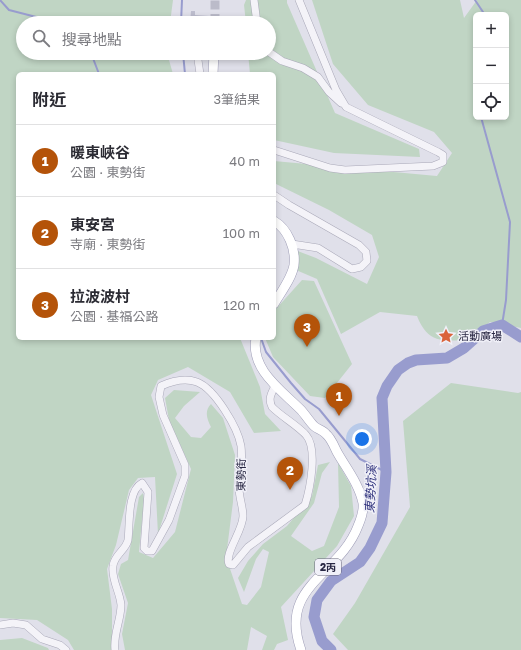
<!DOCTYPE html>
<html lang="zh-TW">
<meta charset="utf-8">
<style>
:root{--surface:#fff;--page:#f2f2f3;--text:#2b2b33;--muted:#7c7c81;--line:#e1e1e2;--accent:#b45309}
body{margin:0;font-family:"Golos Text","Noto Sans TC",sans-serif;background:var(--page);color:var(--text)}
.controls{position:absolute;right:12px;top:12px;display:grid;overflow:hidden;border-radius:6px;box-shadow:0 2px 6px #0003}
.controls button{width:36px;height:36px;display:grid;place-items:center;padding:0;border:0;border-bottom:1px solid var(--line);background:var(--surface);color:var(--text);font:20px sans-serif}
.you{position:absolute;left:362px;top:439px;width:14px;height:14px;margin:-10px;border:3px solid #fff;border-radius:50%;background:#1a73e8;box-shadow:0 0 0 6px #1a73e833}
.badge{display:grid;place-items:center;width:26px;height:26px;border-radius:50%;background:var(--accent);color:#fff;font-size:13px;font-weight:700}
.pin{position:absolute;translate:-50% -33px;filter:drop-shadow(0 1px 2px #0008)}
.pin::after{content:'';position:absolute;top:21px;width:14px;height:12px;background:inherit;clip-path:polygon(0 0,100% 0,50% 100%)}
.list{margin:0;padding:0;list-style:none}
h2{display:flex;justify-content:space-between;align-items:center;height:52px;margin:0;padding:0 16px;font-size:17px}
h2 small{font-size:13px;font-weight:400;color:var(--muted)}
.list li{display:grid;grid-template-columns:26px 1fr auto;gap:12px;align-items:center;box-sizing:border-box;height:72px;padding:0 16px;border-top:1px solid var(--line)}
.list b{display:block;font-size:15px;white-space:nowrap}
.list p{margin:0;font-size:13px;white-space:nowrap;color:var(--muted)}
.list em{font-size:13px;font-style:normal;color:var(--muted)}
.icon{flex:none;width:22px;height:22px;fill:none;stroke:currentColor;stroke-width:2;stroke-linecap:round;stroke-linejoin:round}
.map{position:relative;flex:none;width:521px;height:650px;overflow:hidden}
.search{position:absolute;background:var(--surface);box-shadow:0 2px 6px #0003;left:16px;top:16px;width:260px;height:44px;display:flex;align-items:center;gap:10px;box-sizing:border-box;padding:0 14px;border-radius:22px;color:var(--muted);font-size:15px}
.panel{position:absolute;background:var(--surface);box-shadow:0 2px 6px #0003;left:16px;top:72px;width:260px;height:268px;border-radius:6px}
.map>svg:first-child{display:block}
.green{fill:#c0d5c4;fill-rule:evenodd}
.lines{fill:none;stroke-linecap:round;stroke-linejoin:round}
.stream{stroke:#989cce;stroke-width:2}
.river{stroke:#989cce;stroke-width:11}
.building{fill:#bdbdce}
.major-tunnel{stroke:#bbbbc9;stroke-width:9;stroke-dasharray:9 4.5;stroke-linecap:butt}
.minor-casing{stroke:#a9a8b8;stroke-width:8}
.major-casing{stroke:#9f9eb7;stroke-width:10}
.minor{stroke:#f4f3f8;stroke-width:7}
.major{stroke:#fff;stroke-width:9}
.labels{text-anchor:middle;stroke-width:3;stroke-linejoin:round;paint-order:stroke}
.shield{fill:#f0f0f8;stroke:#646379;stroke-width:1}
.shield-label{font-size:10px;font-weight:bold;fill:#282743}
.poi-label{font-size:11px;fill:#282743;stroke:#f0f0f8;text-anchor:start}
.street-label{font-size:11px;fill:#282743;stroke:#f0f0f8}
.water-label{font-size:12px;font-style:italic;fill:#2d307b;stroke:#f0f0f8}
</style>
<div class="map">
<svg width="521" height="650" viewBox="0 0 521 650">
<rect width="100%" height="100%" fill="#e0e0ea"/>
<path class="green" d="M0,0H173L170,23H23V53H167L173,74H18V338H240L260,387L265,414L281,431L254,433L230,392L188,367L158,380L151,395L177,474L158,534L155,477L138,478L129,490L116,545L107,569L112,609V650H74L68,640L37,620L0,618Z
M246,0H287V3L335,113L419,149L420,157L334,153L274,140V74H250L248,53H269V23H246L244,5Z
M312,0H460L464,18L477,0H521V328L490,322L468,341C442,340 428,344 417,316L380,312L341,334L317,279L289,267L295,250L316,258L367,284L379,257L372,235L329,210L274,183V161L437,176L452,153L434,132L368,105L333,64ZM476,15H506V117H476Z
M302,280L314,281L352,364L325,398L310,396L273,357L265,338H274L275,310Z
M451,383L518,393L521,392V650H348L333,634L355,603L410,507L403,421Z
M174,390L200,392L184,406L175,418L191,437L201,438L211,427C207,419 204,411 211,404L223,418L235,455L233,502L226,557L242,604L247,605L261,587L269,552L263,549L256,559L244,592L238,578L248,561L263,544L287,526L312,496L318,465L330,462L322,473L314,503L291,536L312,551L324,546L339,507L338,463L351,486L354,516L337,546L281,607L288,640L277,644L274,650H262L267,636L251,627L247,650H125L122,634L128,603L118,574L121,564L128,560L139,497L143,493L144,501L139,552L153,558L175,532L191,469L169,420L165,398Z
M22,638L48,648L49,650H0V640Z"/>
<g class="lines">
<path class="stream" d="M0,0L9,10L44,19L51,23
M475,0L485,15
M181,23L182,0
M91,53L99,74
M183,53L185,74
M481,117L510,222L506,300L502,325
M261,338L266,352L291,383L305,399L319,409L360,459L386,472"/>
<path class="river" d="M331,650L322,641L314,617L317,600L331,581L360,562L370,548L382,523L386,472L382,398L387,386L398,370L408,363L416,360L447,358L464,348L483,331L502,325L521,337"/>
</g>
<path class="building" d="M191,11H195V15L209,16V23H190Z"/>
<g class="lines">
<path class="major-tunnel" d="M215,23V0"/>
<defs>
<path id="minor" d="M254,0L257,23
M269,52L282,61L303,68L318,77L329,92L341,103
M197,53L200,74
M274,150L330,168L345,170L433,166L443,162V155L438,152L346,107L336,90L299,0
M274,195L289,205L359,245L366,252L367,261L361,267L352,269L318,248L292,244
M0,625L13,623L26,625L42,639L60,645L66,650
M115,650C113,634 121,620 121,605C120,592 111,579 113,566C114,555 126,550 128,540C130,525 127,491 142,483L148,492L144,548L147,551H152L169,520L185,476V465L163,415L159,397L161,386C172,381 186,378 197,382C215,389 238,428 241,446C243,462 240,473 239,488C239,497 243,507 243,516C243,531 224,553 229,564L233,565L248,547L305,505C310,489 318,449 306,435C297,425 282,417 272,407C268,399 271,394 275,386"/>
<path id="major" d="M213,74L214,53
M274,221C288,229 296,249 294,265C292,278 281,292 274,304
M256,338C250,369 281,390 300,409C305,414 309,421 314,426C317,429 323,430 326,434C331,438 334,446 337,452C346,468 359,484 363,503C364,511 361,519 358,526C339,576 278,585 301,650"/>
</defs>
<use href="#minor" class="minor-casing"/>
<use href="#major" class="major-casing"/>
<use href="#minor" class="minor"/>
<use href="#major" class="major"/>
</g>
<defs>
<symbol id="sight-bare" viewBox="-9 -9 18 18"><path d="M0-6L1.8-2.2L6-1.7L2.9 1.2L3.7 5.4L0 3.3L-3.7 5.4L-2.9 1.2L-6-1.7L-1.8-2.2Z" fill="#da643a" stroke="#f0f0f8" stroke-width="2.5" paint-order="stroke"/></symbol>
</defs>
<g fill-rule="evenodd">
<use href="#sight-bare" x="435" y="325" width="22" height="22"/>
</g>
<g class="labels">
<rect class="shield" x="315" y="559" width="26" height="16" rx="3"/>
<g class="shield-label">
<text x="328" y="571">2丙</text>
</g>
<g class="poi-label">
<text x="458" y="340">活動廣場</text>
</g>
<g class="street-label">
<text transform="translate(241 475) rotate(-89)" y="4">東勢街</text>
</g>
<g class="water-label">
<text transform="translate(371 489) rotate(-87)" y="4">東勢坑溪</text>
</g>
</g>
</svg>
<div class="controls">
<button>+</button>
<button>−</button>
<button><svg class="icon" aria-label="locate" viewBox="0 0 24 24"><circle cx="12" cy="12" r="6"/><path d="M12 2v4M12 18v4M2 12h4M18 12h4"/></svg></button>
</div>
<div class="you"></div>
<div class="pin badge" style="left:339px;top:416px">1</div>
<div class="pin badge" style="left:290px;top:490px">2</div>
<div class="pin badge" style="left:307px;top:347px">3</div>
<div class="search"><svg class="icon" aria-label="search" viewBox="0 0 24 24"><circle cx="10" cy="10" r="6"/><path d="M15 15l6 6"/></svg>搜尋地點</div>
<section class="panel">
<h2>附近<small>3筆結果</small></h2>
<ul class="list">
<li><span class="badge">1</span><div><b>暖東峽谷</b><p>公園 · 東勢街</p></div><em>40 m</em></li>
<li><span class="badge">2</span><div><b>東安宮</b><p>寺廟 · 東勢街</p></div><em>100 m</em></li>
<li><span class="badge">3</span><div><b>拉波波村</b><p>公園 · 基福公路</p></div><em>120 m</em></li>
</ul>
</section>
</div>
